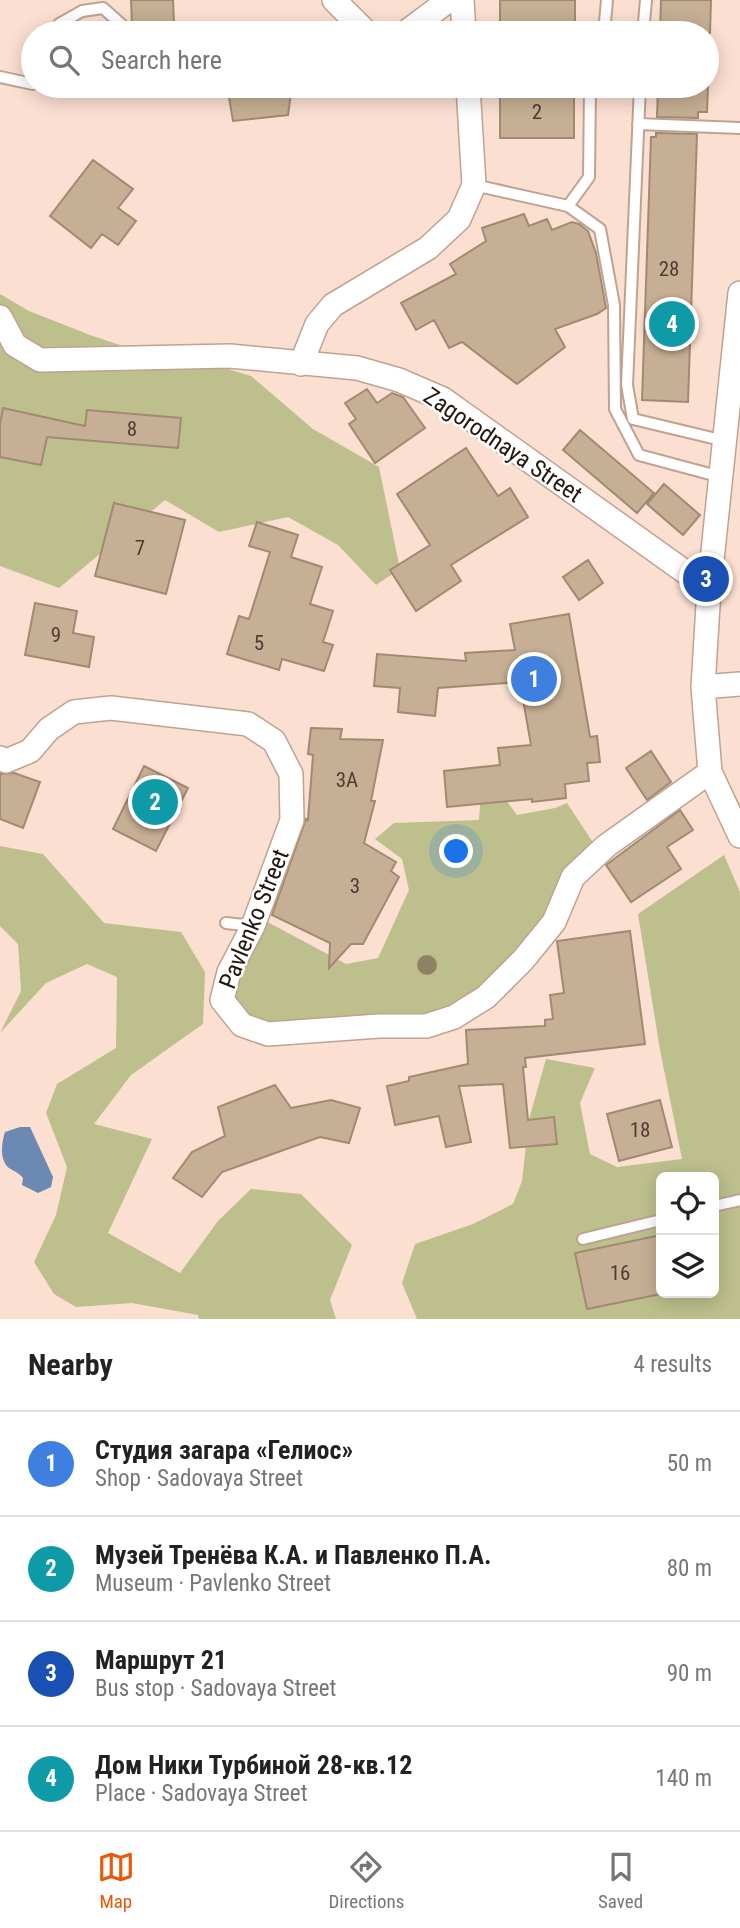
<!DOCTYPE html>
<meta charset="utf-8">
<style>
:root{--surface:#fff;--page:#f2f2f2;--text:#222;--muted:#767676;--line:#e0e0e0;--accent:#ea580c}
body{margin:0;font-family:"Roboto Condensed",sans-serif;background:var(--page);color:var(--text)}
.controls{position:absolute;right:21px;bottom:21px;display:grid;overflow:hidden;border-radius:10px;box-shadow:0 4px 18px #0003}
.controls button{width:63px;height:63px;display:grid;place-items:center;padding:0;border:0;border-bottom:2px solid var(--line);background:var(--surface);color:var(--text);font:35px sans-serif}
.you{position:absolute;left:457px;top:852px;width:24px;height:24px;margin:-18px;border:5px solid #fff;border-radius:50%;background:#1a73e8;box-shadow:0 0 0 10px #1a73e833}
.badge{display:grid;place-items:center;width:46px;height:46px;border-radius:50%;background:var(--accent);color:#fff;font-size:23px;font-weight:700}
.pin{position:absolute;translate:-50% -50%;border:4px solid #fff;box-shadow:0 2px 7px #0006}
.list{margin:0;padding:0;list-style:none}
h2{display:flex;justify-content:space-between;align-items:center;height:91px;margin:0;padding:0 28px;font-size:30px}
h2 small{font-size:23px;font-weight:400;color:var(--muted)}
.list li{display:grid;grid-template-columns:46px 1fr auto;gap:21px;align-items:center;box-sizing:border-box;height:105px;padding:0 28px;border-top:2px solid var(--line)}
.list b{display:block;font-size:26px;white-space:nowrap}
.list p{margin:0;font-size:23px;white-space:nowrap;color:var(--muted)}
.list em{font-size:23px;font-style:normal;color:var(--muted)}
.icon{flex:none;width:38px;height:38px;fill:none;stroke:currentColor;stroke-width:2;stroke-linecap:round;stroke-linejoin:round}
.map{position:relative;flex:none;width:740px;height:1319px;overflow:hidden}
.search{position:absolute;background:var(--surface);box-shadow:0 4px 18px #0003;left:21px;right:21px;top:21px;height:77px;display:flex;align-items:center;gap:18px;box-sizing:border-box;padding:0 24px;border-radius:38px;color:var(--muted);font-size:26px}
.sheet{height:511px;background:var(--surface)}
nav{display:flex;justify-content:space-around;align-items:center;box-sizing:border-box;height:98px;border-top:2px solid var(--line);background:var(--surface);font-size:19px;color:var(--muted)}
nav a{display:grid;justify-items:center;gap:4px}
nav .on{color:var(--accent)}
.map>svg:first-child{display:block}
.green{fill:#bdc08c;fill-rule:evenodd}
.water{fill:#6c89b3}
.building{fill:#c6af94;stroke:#a08a71;stroke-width:2}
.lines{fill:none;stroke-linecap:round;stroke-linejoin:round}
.service-casing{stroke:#c2a191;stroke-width:14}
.minor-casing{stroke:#c2a191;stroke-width:26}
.service{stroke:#fff;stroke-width:10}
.minor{stroke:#fff;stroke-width:23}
.tree{fill:#8e8264}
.labels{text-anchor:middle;stroke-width:5;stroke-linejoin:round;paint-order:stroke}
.number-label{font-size:21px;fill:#4c3d32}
.street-label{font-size:24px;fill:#231711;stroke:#fff}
</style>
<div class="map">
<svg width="740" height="1319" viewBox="0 0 740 1319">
<rect width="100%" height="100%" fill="#fbdfd1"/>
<path class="green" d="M0,294L29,311L90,335L153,356L208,363L251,376L313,429L379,467L400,569L376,585L338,545L288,517L219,532L165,500L59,588L0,566Z
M497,788L517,815L555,808L567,803L594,844L547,916L480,988L448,1008L422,1015L268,1026L245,1017L231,995L262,919L346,964L378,958L409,890L402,859L375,839L394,823L479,820L481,792Z
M0,846L43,854L104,923L181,932L205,972L203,1024L131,1075L94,1124L152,1139L108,1233L180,1273L218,1221L251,1189L301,1194L352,1245L330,1300L336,1319H199L198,1315L132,1303L76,1307L54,1294L34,1262L56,1215L67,1167L46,1113L57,1084L116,1048L117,977L87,964L46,983L0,1033L21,991L18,944L0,926Z
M724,855L740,892V1319H417L402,1283L415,1244L473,1224L513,1204L522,1181L529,1119L546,1059L595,1068L580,1103L590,1154L617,1167L682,1159L660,1050L638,914ZM661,1177H714V1293H665L587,1308L576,1253L661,1235Z"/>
<path class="water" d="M20,1127H30L53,1177L51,1187L38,1193L22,1185L23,1178C18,1172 15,1172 9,1168C0,1161 1,1144 5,1132Z"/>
<path class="building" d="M131,0H173L174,24L132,25Z
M500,0H575V33H500Z
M661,0H711L710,33H660Z
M227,86H292L288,115L233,121Z
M500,86H574V138H500Z
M658,86H708L707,112H698V118L657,117Z
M656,133L697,134L688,402L642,400L651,137H656Z
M93,160L133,189L118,208L136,221L118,245L102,234L91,248L50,216Z
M524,214L529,226L547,219L552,230L572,222L579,224L588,231L596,253L606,308L597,314L555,329L565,347L517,384L462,342L449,348L434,320L416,330L401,303L456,274L450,264L486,241L482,228Z
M367,389L377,403L392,393L403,397L425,428L375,463L349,424L356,419L345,403Z
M3,408L85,426L87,410L181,418L178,448L47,437L41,465L0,457V424Z
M580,430L654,493L637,513L563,450Z
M466,448L498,496L510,488L528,517L451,565L461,581L416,611L390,570L430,545L397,494Z
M664,484L700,515L683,535L647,504Z
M114,503L185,520L166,594L95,576Z
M257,522L298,535L291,557L322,567L310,604L333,611L323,642L333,645L324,671L282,659L279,670L227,654L239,616L249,619L270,552L249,546Z
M588,560L603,583L579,600L563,577Z
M35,603L77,611L73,633L94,637L89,667L25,655Z
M569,614L590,737L597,736L600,762L587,763L589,781L565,784L566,798L532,802V799L447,807L444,771L500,765L498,748L531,745L520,682L438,688L435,716L398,712L400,688L374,686L377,654L466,661L465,653L515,650L510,624Z
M311,728L342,729L340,739L383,740L371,801H375L364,843L396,862L391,871L399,877L363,944H351L329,968L330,943L272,915L306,819L308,820L313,755L308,754Z
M651,751L671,782L647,800L626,768Z
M144,766L188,788L156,851L113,829Z
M14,773L40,782L23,828L0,819V774Z
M680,810L693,830L667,847L681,869L631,902L606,865Z
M630,931L645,1044L525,1058L526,1067H523L528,1120L554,1117L557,1144L510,1148L503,1084L459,1086L471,1142L446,1147L439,1116L395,1125L387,1086L409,1081V1077L468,1064L466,1030L545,1026V1020L553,1019L550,995L564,993L557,941Z
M275,1085L291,1108L331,1100L360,1108L349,1143L320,1137L222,1172L202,1197L173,1178L192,1152L225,1136L218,1107Z
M660,1100L672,1147L619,1161L607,1114Z
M661,1235V1294L587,1309L575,1253Z"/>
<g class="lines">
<defs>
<path id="service" d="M59,24L82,11L103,8L122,25L121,33
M604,33L607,0
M643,33L646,0
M0,77L33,84
M640,86L627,385L633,419L725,441
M638,124L740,128
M474,185L568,206L600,229L614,305L615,409L639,455L721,477
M568,206L589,177L590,86
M226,923L253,926
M714,1206L740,1200
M583,1239L661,1220"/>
<path id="minor" d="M334,0L367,33
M462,0L464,33
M405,33L449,0
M740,293L709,589L703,687L710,772L740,836
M0,317L15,345L40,360L230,356L357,368L399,380L443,399L709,589
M301,364L317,324L333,305L428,248L459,219L474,185L468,86
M703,687L740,684
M0,758L6,761L30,751L49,729L74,712L111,708L248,724L274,741L291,774L292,820L253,926L229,972L222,1000L242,1025L268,1034L379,1026H426L454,1017L486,997L523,960L554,922L573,877L606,846L710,772"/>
</defs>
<use href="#service" class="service-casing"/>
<use href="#minor" class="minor-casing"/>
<use href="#service" class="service"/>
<use href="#minor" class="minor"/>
</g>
<circle class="tree" cx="427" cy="965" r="10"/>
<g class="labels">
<g class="number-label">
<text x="537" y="119">2</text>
<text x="669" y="276">28</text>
<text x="132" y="436">8</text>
<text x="140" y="555">7</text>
<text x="56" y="642">9</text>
<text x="259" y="650">5</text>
<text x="347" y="787">3А</text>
<text x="355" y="893">3</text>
<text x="640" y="1137">18</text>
<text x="620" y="1280">16</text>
</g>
<g class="street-label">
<text transform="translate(503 445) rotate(34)" y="8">Zagorodnaya Street</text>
<text transform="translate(254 919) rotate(-68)" y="8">Pavlenko Street</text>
</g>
</g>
</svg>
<div class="controls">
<button><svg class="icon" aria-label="locate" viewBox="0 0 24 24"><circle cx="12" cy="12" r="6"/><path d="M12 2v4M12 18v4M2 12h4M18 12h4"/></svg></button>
<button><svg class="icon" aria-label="layers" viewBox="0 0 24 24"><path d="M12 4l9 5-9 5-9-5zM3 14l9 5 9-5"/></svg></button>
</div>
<div class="you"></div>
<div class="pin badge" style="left:534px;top:679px;background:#3f7fe0">1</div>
<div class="pin badge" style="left:155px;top:802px;background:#0f9aa8">2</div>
<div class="pin badge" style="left:706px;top:579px;background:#1a4fb4">3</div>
<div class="pin badge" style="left:672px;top:324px;background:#0f9aa8">4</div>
<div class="search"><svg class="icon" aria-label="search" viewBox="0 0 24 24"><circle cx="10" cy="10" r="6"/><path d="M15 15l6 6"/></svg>Search here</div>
</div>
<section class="sheet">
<h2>Nearby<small>4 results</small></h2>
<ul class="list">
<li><span class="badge" style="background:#3f7fe0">1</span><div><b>Студия загара «Гелиос»</b><p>Shop · Sadovaya Street</p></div><em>50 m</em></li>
<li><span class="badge" style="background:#0f9aa8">2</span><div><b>Музей Тренёва К.А. и Павленко П.А.</b><p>Museum · Pavlenko Street</p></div><em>80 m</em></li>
<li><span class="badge" style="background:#1a4fb4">3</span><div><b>Маршрут 21</b><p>Bus stop · Sadovaya Street</p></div><em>90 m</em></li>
<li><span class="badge" style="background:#0f9aa8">4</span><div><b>Дом Ники Турбиной 28-кв.12</b><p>Place · Sadovaya Street</p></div><em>140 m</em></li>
</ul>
</section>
<nav>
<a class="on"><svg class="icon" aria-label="map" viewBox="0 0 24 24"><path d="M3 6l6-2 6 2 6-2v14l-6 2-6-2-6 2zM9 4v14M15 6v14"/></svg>Map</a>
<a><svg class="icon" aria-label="directions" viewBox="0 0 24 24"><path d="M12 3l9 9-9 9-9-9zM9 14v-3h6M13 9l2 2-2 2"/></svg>Directions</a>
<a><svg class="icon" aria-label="saved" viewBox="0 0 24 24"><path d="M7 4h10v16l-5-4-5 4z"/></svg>Saved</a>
</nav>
